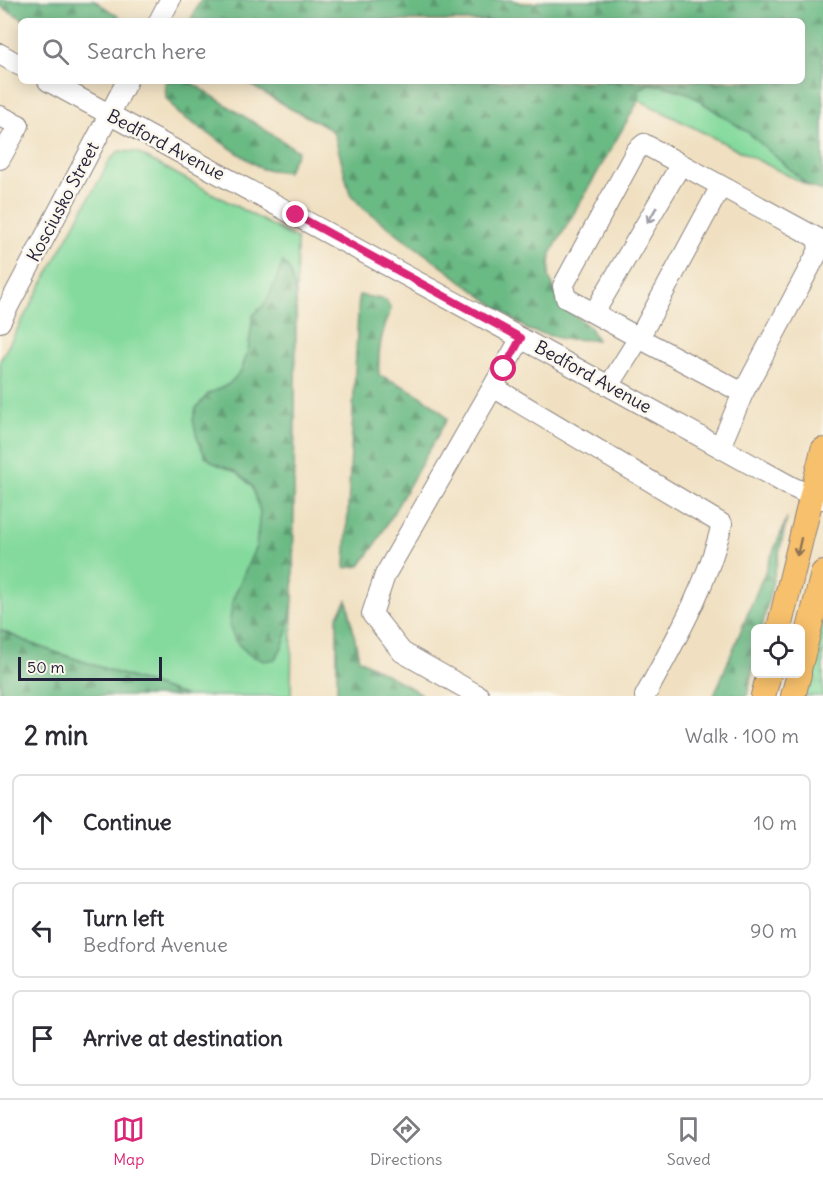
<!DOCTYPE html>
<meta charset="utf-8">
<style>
:root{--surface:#fff;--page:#f2f2f3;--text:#2b2b33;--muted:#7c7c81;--line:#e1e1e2;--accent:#db2777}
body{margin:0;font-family:Delius,sans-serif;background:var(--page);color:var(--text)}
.controls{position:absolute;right:18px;bottom:18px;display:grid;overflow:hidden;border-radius:9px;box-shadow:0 3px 15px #0003}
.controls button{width:54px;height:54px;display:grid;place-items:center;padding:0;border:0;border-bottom:2px solid var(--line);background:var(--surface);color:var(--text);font:30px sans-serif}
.scale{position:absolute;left:18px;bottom:15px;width:144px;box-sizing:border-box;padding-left:6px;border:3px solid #22223b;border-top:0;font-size:16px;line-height:21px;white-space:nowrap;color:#22223b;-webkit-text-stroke:4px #fbf7ec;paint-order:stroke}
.stop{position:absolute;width:18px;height:18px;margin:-14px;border:4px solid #db2777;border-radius:50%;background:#fff}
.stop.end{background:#db2777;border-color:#fff;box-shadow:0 2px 6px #0008}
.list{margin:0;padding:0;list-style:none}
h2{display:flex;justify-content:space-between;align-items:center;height:78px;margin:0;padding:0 24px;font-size:26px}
h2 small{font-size:20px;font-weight:400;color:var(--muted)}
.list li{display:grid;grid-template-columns:39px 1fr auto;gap:18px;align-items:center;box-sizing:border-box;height:96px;margin:0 12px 12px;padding:0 12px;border:2px solid var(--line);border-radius:9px}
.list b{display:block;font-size:22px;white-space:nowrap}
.list p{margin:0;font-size:20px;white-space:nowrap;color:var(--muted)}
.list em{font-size:20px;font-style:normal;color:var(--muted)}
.icon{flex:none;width:33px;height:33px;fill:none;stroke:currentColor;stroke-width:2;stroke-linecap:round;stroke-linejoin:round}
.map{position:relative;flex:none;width:823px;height:696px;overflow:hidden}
.search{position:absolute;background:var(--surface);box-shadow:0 3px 15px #0003;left:18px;right:18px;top:18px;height:66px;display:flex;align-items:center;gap:15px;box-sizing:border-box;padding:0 21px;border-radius:9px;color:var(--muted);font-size:22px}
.sheet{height:402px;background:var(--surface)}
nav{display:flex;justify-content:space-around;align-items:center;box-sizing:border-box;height:84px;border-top:2px solid var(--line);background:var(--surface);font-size:16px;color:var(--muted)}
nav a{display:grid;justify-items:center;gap:3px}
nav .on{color:var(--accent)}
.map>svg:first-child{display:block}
.grass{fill:#84da9d;stroke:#537e6c;stroke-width:1.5}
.forest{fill:url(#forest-firs);stroke:#466e60;stroke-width:1.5}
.park{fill:url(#park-tufts);stroke:#537e6c;stroke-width:1.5}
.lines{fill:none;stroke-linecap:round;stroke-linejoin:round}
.minor-casing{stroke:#89817e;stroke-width:22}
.major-casing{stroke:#89817e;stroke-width:26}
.minor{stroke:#fff;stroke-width:20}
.major{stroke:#f7c06c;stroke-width:24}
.oneway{stroke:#9c9ca7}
.oneway2{stroke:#8c7154}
.route{stroke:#db2777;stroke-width:8}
.labels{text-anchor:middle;stroke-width:5;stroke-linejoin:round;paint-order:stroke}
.street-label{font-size:18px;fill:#22223b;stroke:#fbf7ec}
</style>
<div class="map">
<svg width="823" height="696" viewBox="0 0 823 696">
<defs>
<pattern id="forest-firs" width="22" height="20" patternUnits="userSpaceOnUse" patternTransform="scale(1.5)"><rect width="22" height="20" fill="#6bba84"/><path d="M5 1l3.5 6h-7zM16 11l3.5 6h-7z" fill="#58976d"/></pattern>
<pattern id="park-tufts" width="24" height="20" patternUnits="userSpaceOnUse" patternTransform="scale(1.5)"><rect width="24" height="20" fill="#84da9d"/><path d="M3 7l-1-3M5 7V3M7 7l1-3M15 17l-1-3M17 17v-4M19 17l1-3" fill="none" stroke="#72bb88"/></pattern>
</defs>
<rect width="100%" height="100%" fill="#fbf7ec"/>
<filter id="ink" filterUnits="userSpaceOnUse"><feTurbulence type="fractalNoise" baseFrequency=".0167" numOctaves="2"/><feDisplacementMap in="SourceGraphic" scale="12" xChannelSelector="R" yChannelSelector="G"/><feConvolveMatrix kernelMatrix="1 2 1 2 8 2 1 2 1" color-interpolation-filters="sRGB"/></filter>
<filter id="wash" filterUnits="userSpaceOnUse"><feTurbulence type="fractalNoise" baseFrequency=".008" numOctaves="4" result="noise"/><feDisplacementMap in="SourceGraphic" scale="24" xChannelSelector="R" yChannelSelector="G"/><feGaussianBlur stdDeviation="1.35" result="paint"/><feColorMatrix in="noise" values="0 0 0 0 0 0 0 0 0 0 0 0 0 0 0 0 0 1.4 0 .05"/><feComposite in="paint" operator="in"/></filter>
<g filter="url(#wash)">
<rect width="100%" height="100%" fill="#f0e0c1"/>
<path class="grass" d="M648,84L662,85L688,93L749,133L809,186L639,100L638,90Z
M119,151L136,152L297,239L291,696H186L37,646L0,630V361L110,160Z"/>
<path class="forest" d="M0,0H94L125,21H27L0,6Z
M201,0H512C523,5 534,4 545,0H823V191L809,186L749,133L688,93L662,85L648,84L638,90L639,100L551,253L549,277L561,304L590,328L597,340L563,339L528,330L364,209L350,194L334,133L324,125L291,109L244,81H802V21H190Z
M165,81H189L298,151L287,172L262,169L179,114L166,98Z
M283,262L290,271L296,294L293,600C290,621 288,641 275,659L264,661L250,655L236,642L229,626L233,599L256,546L260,512L252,486L236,472L214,463L205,456L197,437L193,420L196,408L208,394L229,384L241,371L248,351L253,315L264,305L275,283Z
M359,295L386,300L391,309C382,332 377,350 379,375C400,384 435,400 447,419L375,545L360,566L345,568Z
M787,518L762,628H756L755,658L747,696H714Z
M347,600L359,659L420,693L419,696H337V617Z
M0,630L37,646L186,696H0Z"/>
<path class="park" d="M823,573V696H793Z"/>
</g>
<g filter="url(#ink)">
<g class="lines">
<defs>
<path id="minor" d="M159,21L170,0
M0,54L21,66
M48,81L609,386L790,486L803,492L823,499
M0,116L19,125L0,159
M721,186L639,338L566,298L563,286L636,151L644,144L817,238L819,250L743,393
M594,313L681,164
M0,322L127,81
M609,386L639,338L743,393L720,447
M493,387L722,524C707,586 675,641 645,696
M479,696L402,652L372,614L385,575L521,338"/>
<path id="major" d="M779,628L823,450
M800,666L823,573
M763,696L769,674
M793,696L799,674"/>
</defs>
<use href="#minor" class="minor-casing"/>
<use href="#major" class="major-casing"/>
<use href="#minor" class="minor"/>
<use href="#major" class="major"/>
</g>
<defs><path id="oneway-shaft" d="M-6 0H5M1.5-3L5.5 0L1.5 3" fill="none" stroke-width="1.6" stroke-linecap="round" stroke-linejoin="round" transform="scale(1.5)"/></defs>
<use class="oneway" href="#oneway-shaft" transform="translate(652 215) rotate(120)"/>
<use class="oneway2" href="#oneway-shaft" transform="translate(799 547) rotate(103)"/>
</g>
<g class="lines" filter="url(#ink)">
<path class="route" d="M296,215L521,338L504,369"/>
</g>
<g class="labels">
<g class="street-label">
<text transform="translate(166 145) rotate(28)" y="6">Bedford Avenue</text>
<text transform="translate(63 202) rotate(-62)" y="6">Kosciusko Street</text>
<text transform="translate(593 377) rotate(29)" y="6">Bedford Avenue</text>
</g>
</g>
</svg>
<div class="controls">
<button><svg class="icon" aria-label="locate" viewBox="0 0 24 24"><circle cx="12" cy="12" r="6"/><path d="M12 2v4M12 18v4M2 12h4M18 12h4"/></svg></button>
</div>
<div class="scale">50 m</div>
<div class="stop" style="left:504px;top:369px"></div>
<div class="stop end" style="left:296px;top:215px"></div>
<div class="search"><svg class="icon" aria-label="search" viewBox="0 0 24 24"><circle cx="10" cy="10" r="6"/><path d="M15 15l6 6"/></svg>Search here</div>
</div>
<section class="sheet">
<h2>2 min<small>Walk · 100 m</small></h2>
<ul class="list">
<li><svg class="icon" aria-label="ahead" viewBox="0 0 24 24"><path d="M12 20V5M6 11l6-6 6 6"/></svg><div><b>Continue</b></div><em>10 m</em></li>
<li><svg class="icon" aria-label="left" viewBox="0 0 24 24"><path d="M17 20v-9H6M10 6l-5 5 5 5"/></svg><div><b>Turn left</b><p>Bedford Avenue</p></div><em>90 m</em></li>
<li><svg class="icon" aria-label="arrive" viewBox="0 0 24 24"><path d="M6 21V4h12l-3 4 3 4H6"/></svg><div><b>Arrive at destination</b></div></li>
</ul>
</section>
<nav>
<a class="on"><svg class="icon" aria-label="map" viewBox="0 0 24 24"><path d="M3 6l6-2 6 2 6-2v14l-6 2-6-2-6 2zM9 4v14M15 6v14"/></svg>Map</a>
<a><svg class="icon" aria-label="directions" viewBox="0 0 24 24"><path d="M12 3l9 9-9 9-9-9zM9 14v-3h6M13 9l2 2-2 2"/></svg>Directions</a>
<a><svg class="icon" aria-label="saved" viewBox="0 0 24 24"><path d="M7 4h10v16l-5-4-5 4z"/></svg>Saved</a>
</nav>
